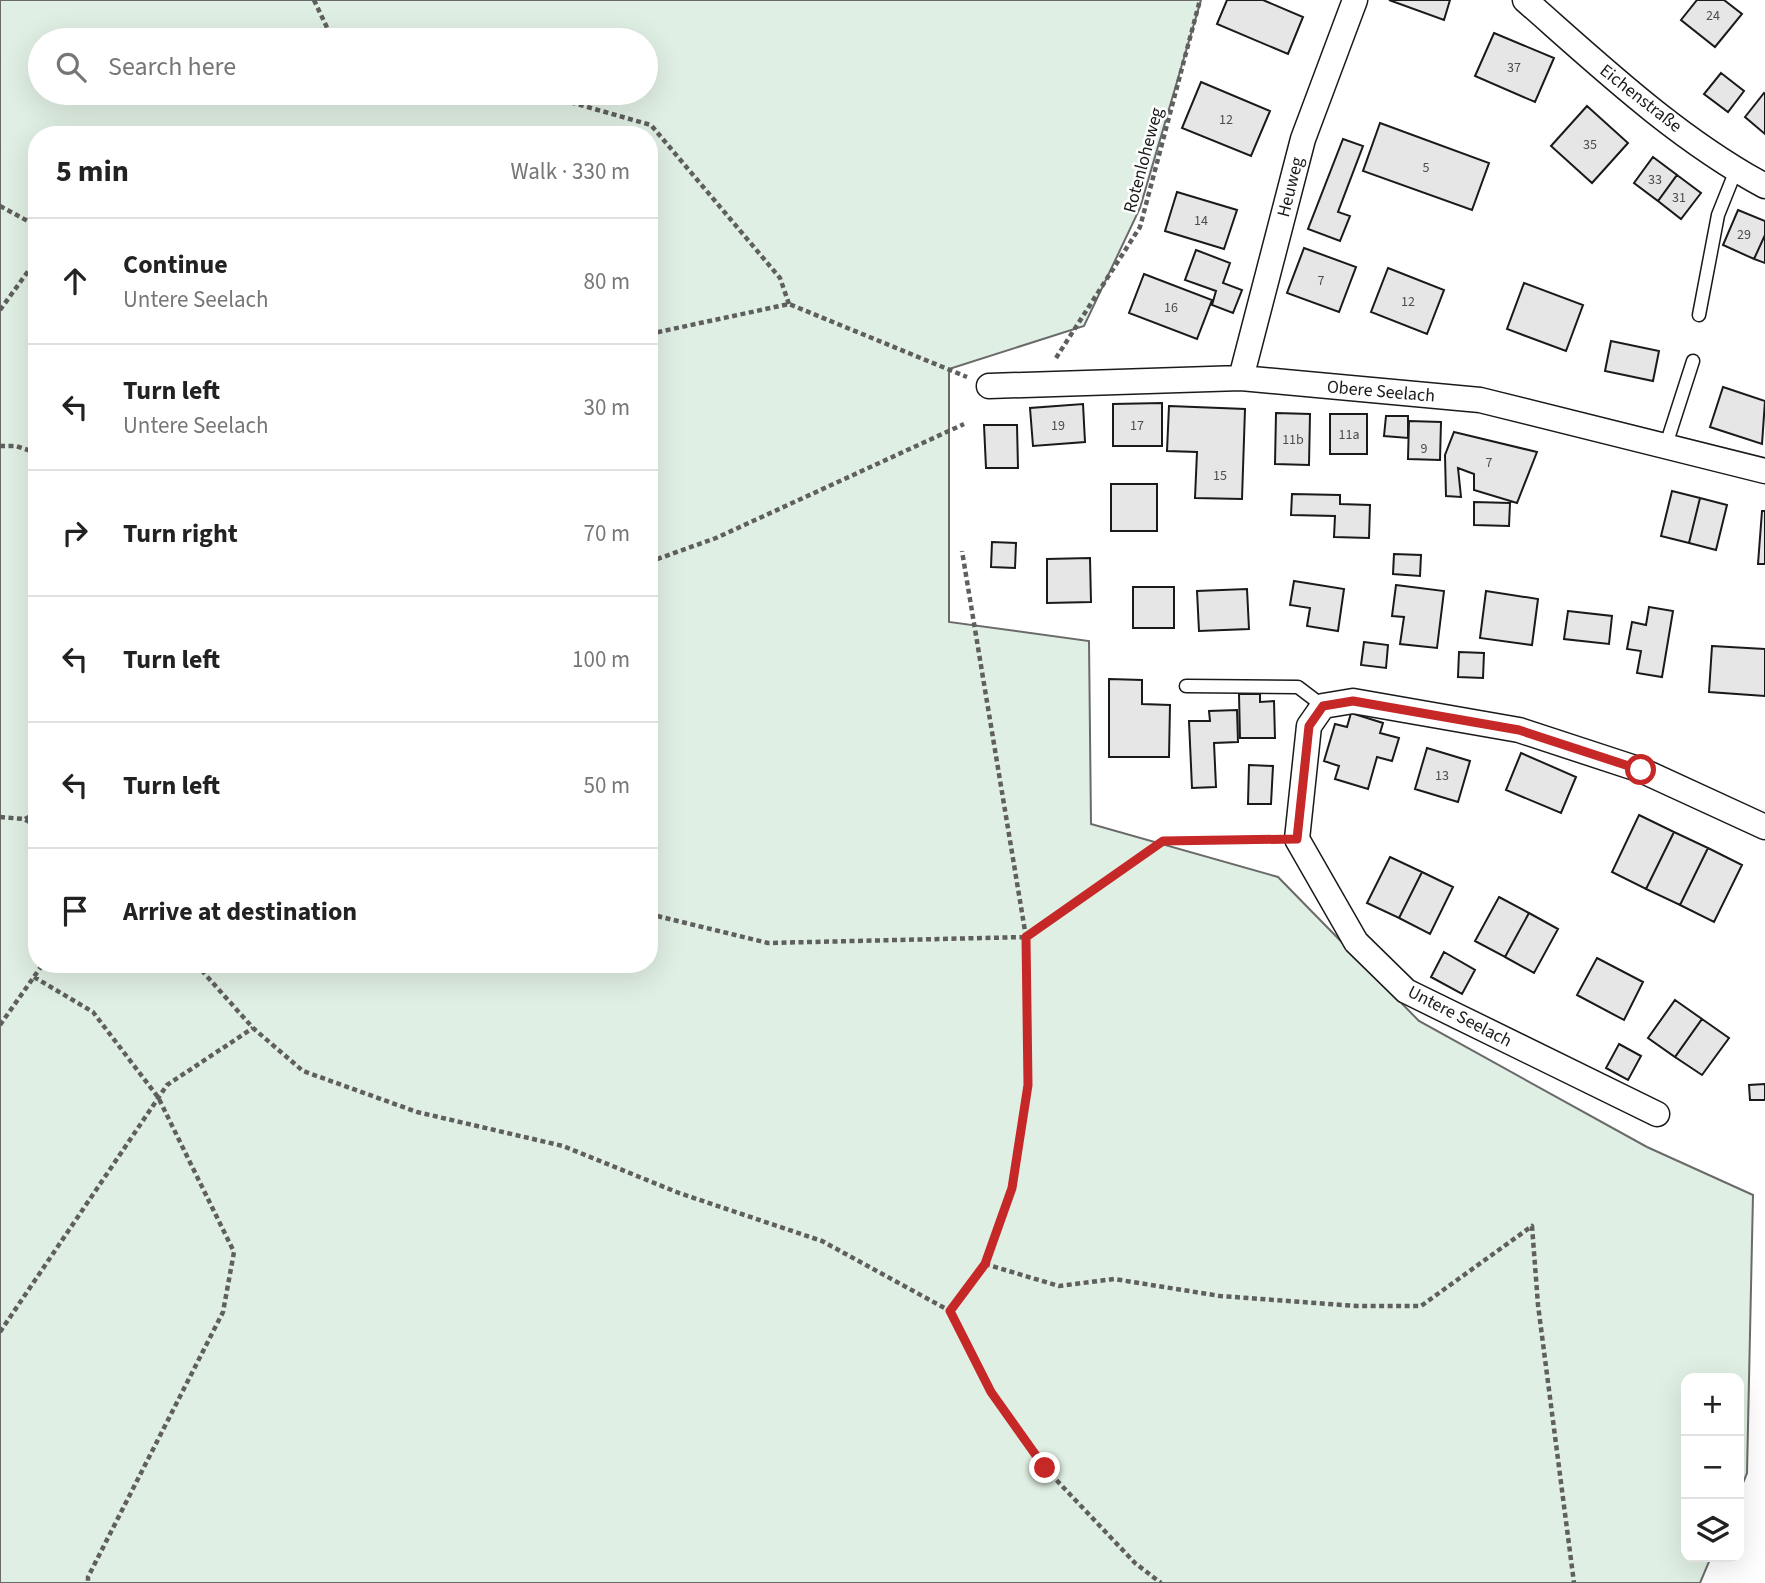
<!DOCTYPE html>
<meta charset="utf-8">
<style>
:root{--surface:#fff;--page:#f2f2f2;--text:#222;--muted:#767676;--line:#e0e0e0}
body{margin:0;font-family:"Source Sans 3",sans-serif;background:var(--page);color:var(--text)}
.controls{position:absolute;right:21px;bottom:21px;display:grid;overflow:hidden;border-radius:14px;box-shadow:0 7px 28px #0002}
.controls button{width:63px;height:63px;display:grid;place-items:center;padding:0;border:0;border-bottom:2px solid var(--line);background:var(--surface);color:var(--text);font:35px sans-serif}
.stop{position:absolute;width:21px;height:21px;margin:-16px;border:5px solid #c62828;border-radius:50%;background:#fff}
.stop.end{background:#c62828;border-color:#fff;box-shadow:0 2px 7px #0008}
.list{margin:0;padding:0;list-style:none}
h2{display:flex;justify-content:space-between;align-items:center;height:91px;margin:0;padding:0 28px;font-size:30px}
h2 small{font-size:23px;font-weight:400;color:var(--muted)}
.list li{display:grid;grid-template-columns:46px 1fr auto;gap:21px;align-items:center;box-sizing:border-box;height:126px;padding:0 28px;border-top:2px solid var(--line)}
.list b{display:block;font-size:26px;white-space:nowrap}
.list p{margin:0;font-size:23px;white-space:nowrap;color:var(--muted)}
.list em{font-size:23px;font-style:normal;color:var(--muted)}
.icon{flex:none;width:38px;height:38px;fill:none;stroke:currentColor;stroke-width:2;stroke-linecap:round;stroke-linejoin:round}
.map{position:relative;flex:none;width:1765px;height:1583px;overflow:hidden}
.search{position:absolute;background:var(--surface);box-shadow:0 7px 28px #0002;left:28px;top:28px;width:630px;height:77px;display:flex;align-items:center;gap:18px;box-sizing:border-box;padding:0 24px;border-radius:38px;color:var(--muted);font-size:26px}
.panel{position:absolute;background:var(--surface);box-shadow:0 7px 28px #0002;left:28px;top:126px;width:630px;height:847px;border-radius:28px}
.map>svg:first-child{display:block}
.green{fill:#e0efe3;stroke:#6a6a6a;stroke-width:2;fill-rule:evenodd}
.building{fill:#e6e6e6;stroke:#1a1a1a;stroke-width:2}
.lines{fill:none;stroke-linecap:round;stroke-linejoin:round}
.lane-casing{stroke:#1a1a1a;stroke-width:15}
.street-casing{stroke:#1a1a1a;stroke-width:27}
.path{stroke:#5f5f5f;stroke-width:4.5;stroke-dasharray:5 3.5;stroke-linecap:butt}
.lane{stroke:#fff;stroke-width:12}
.street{stroke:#fff;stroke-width:24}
.route{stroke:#c62828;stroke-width:9}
.labels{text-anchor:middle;stroke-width:5;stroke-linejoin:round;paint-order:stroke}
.number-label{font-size:14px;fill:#4d4d4d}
.street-label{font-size:18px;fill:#1a1a1a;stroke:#fff}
</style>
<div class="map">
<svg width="1765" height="1583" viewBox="0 0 1765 1583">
<rect width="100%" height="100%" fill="#fff"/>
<path class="green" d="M0,0H1201L1140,208L1084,326L949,369V622L1089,641L1091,824L1278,877L1419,1021L1647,1147L1753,1195L1747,1473L1739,1493V1378H1686V1557H1711L1700,1583H0ZM40,40H646V93H40ZM37,135H649V964H37Z"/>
<path class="building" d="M1227,0H1263L1303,17L1288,54L1217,24Z
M1389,0H1450L1444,20Z
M1697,0H1724L1742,14L1715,47L1681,20Z
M1494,33L1554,58L1535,102L1475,76Z
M1721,73L1744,91L1728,112L1704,94Z
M1201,82L1270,111L1251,156L1182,128Z
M1764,93L1765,94V134L1745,117Z
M1587,106L1628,143L1592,183L1551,146Z
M1380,123L1489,163L1472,210L1363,171Z
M1343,139L1363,146L1338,212L1350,216L1340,241L1308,229Z
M1653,157L1677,175L1658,201L1634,183Z
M1677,175L1701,193L1681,219L1658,201Z
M1177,192L1237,210L1224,249L1165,231Z
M1738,210L1765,221V235L1754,259L1723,245Z
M1765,235V263L1754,259Z
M1304,248L1356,267L1339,312L1287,293Z
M1196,250L1230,263L1223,283L1242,290L1233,313L1212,305L1216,291L1185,280Z
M1388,268L1444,290L1427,334L1371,312Z
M1144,274L1212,300L1197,339L1129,313Z
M1524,283L1583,305L1566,351L1507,329Z
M1611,341L1659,351L1653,381L1605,371Z
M1723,387L1765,401L1762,444L1710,427Z
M1162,403V446H1113V404Z
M1083,404L1085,442L1033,446L1030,408Z
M1169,406L1245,409L1242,499L1195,498L1197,452L1167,451Z
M1276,413L1310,414L1309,465L1275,464Z
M1330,414H1367V454H1330Z
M1386,416H1408V438L1384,436Z
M1409,421L1441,422L1440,460L1408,459Z
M984,425H1017L1018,468H986Z
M1454,432L1537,452L1517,503L1474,490V474L1458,468L1461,497L1446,496L1445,455Z
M1111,484H1157V531H1111Z
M1672,491L1700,498L1689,543L1661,536Z
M1292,494L1340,495V504L1370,505L1369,538L1334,537L1335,516L1291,515Z
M1700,498L1727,505L1716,550L1689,543Z
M1474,502L1510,503L1509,526L1474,525Z
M1762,511H1765V564H1758Z
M992,542L1016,543L1015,568L991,567Z
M1394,554L1421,555L1420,576L1393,574Z
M1090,558L1091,602L1047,603V559Z
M1294,581L1344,589L1338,631L1307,626L1310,608L1290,605Z
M1396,585L1444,591L1437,648L1400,644L1404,617L1392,616Z
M1133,587H1174V628H1133Z
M1247,589L1249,629L1199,631L1197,591Z
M1486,591L1538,599L1532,645L1480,638Z
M1649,607L1673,611L1662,677L1637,673L1641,651L1627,649L1632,622L1646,625Z
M1568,611L1612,616L1609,644L1564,639Z
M1364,642L1388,645L1386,668L1361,665Z
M1712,646L1765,649V696L1709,692Z
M1459,652L1484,653L1483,678L1458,677Z
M1109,679L1142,680V704L1170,705L1169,757H1109Z
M1239,694H1260V702L1274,701L1275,738H1240Z
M1237,710L1238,742L1214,743L1216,787L1192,788L1189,721H1210L1209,711Z
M1351,713L1383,723L1380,733L1399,738L1392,761L1377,757L1368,789L1335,779L1339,766L1324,761L1335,724L1347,727Z
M1427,748L1470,761L1458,802L1415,789Z
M1521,753L1576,777L1561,813L1506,790Z
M1249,765L1273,766L1271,804H1248Z
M1639,815L1674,832L1646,889L1612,872Z
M1674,832L1708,848L1680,905L1646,889Z
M1708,848L1742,865L1714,922L1680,905Z
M1390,857L1422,872L1399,918L1367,903Z
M1422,872L1453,887L1430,934L1399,918Z
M1499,897L1529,913L1505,957L1475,941Z
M1529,913L1558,929L1534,973L1505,957Z
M1444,952L1475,970L1462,994L1431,977Z
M1597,958L1643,982L1624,1020L1577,995Z
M1675,1000L1702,1019L1675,1057L1648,1038Z
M1702,1019L1729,1038L1702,1075L1675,1057Z
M1619,1044L1641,1056L1628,1080L1606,1068Z
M1765,1084V1100H1750L1749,1085Z"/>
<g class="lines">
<defs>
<path id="lane" d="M1699,315L1718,215L1736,170
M1666,445L1693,361
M1186,686L1298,687L1323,706"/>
<path id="street" d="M1525,0C1600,66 1676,138 1765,186
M1241,378L1303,139L1355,0
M989,386L1241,378L1480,400L1765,471
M1657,1114L1406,991L1356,942L1297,839L1309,726L1323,706L1353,701L1519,730L1641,770L1765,827"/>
</defs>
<use href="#lane" class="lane-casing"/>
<use href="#street" class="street-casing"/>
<path class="path" d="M314,0L330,34L352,40
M538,93L651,125L780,278L789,304
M0,206L37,226
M0,310L37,259
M649,334L789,304L967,377
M1056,358L1140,227L1200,0
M0,446H16L37,453
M649,562L716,538L964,424
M0,817L24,819L37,826
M25,819L37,813
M649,914L768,943L1026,937L1163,841L1273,840
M196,964L253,1028L303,1071L417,1112L563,1146L679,1193L822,1241L950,1311L991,1392L1045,1468L1135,1563L1161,1583
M34,977L93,1012L158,1097L234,1252L223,1312L88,1577V1583
M0,1025L43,964
M985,1264L1059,1286L1114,1279L1220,1296L1357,1306H1421L1532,1226L1538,1305L1574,1583
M950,1311L985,1264L1012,1188L1028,1085L1026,937L962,551
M0,1332L167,1085L253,1028"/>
<use href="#lane" class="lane"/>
<use href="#street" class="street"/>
</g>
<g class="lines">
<path class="route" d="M1045,1468L991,1392L950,1311L985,1264L1012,1188L1028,1085L1026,937L1163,841L1297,839L1309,726L1323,706L1353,701L1519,730L1641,770"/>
</g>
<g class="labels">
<g class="number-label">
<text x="1713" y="20">24</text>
<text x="1514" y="72">37</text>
<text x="1226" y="124">12</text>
<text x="1590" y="149">35</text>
<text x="1426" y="172">5</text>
<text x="1655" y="184">33</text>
<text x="1679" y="202">31</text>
<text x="1201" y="225">14</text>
<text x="1744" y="239">29</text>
<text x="1321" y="285">7</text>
<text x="1408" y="306">12</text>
<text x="1171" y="312">16</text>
<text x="1058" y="430">19</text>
<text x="1137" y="430">17</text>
<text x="1349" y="439">11a</text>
<text x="1293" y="444">11b</text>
<text x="1424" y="453">9</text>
<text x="1489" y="467">7</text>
<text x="1220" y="480">15</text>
<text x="1442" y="780">13</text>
</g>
<g class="street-label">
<text transform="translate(1641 98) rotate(38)" y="6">Eichenstraße</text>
<text transform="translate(1143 160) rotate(-75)" y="6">Rotenloheweg</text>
<text transform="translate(1290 187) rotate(-76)" y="6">Heuweg</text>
<text transform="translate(1381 391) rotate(5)" y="6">Obere Seelach</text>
<text transform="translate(1460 1016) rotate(27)" y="6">Untere Seelach</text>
</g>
</g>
</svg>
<div class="controls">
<button>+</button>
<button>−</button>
<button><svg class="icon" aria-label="layers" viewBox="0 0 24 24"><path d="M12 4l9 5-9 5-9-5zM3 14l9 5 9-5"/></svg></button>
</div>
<div class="stop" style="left:1641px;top:770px"></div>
<div class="stop end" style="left:1045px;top:1468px"></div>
<div class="search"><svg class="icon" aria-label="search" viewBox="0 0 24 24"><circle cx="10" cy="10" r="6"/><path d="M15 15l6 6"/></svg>Search here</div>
<section class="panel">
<h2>5 min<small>Walk · 330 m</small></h2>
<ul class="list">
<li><svg class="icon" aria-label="ahead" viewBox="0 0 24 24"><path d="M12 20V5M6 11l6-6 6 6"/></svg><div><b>Continue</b><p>Untere Seelach</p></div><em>80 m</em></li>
<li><svg class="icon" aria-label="left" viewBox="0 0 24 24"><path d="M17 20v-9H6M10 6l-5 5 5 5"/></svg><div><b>Turn left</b><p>Untere Seelach</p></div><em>30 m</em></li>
<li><svg class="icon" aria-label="right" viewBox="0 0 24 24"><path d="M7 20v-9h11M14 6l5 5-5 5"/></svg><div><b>Turn right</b></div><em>70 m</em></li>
<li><svg class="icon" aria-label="left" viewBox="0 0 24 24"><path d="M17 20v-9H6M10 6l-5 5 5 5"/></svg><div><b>Turn left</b></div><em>100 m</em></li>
<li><svg class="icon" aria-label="left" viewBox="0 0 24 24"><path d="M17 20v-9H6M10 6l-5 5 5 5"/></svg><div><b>Turn left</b></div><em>50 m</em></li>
<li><svg class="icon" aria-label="arrive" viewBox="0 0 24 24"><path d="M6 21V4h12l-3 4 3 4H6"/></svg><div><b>Arrive at destination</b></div></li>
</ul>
</section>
</div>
